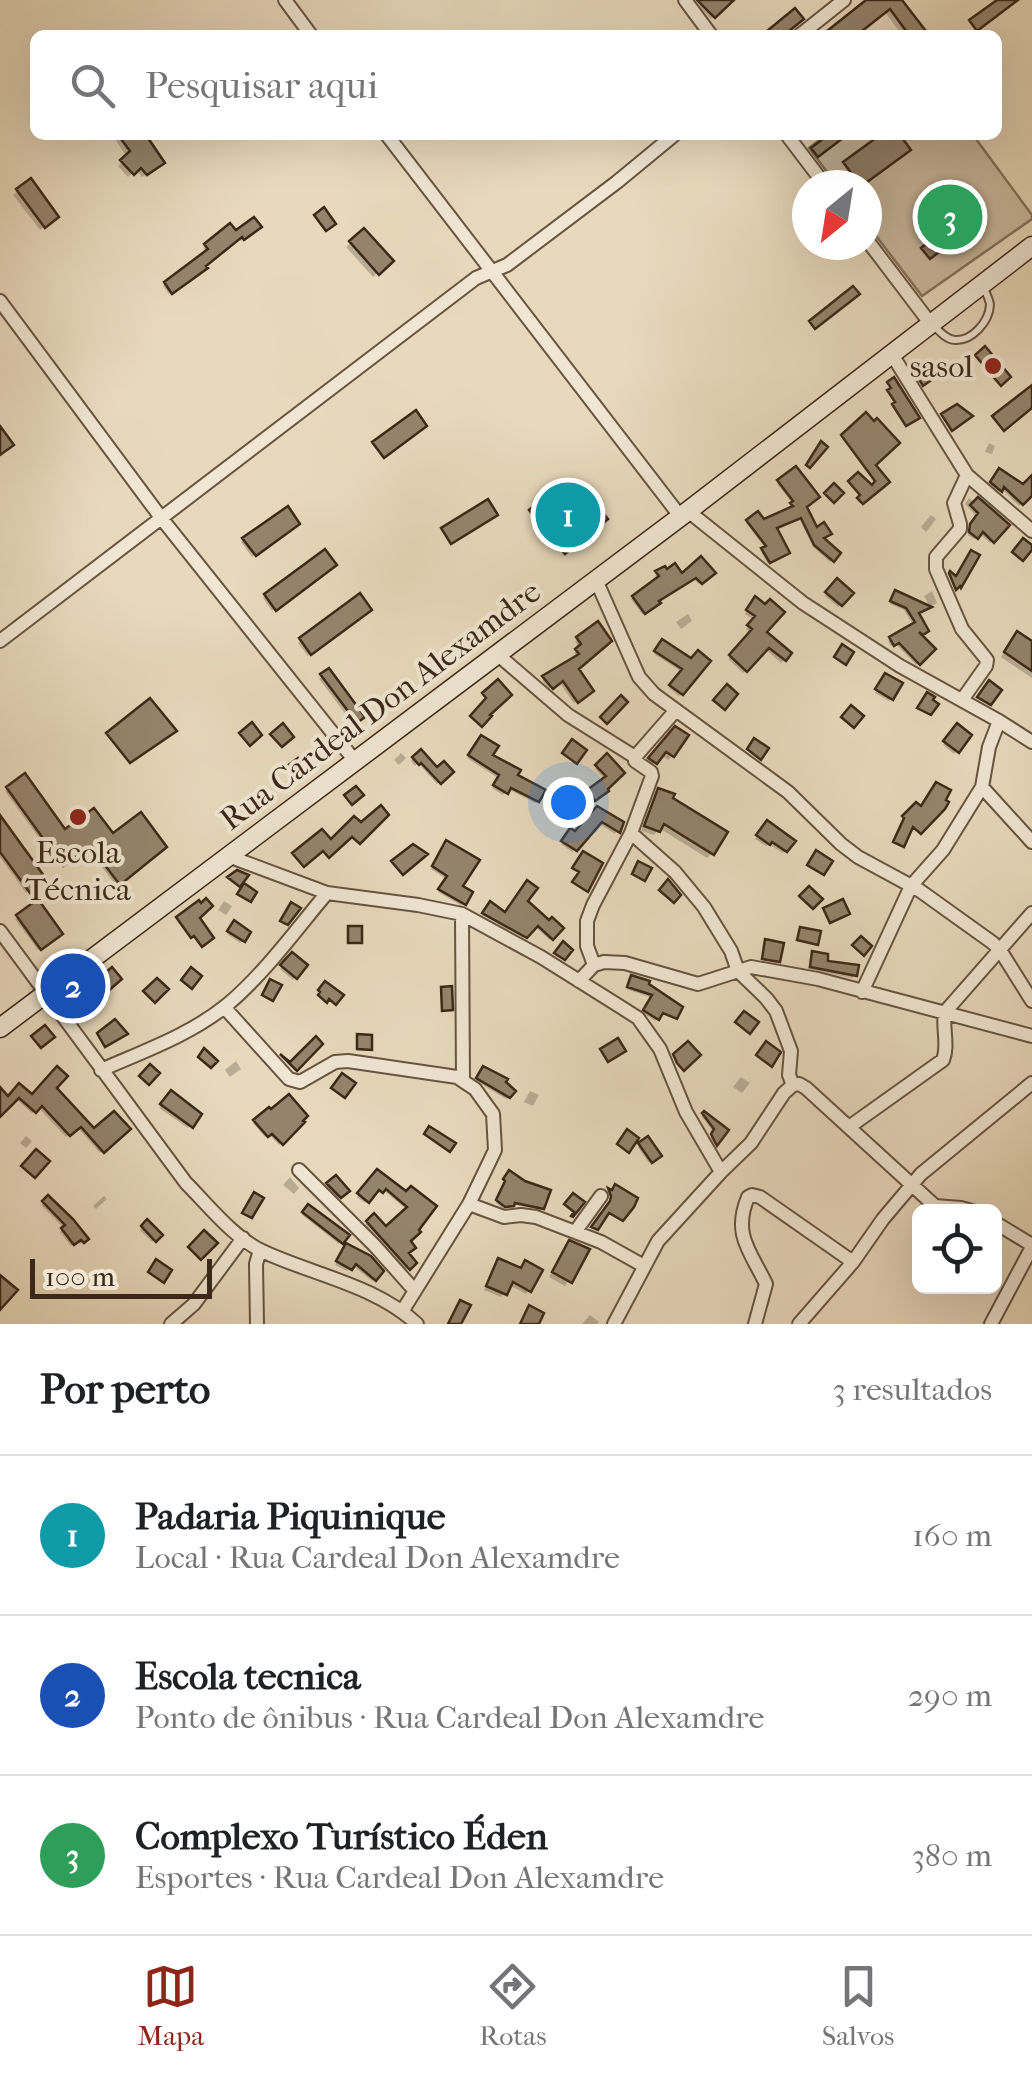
<!DOCTYPE html>
<html lang="pt">
<meta charset="utf-8">
<style>
:root{--surface:#fff;--page:#f2f2f2;--text:#202124;--muted:#757577;--line:#e0e0e0;--accent:#8f2418}
body{margin:0;font-family:"IM FELL French Canon",serif;background:var(--page);color:var(--text)}
.controls{position:absolute;right:30px;bottom:30px;display:grid;overflow:hidden;border-radius:15px;box-shadow:0 10px 40px #0002}
.controls button{width:90px;height:90px;display:grid;place-items:center;padding:0;border:0;border-bottom:2px solid var(--line);background:var(--surface);color:var(--text);font:50px sans-serif}
.compass{position:absolute;left:792px;top:170px;width:90px;height:90px;border-radius:50%;background:var(--surface);box-shadow:0 10px 40px #0002;rotate:210deg}
.scale{position:absolute;left:30px;bottom:25px;width:182px;box-sizing:border-box;padding-left:10px;border:5px solid #3c2818;border-top:0;font-size:28px;line-height:35px;white-space:nowrap;color:#3c2818;-webkit-text-stroke:8px #f0e6d3;paint-order:stroke}
.you{position:absolute;left:568px;top:802px;width:35px;height:35px;margin:-25px;border:8px solid #fff;border-radius:50%;background:#1a73e8;box-shadow:0 0 0 15px #1a73e833}
.badge{display:grid;place-items:center;width:65px;height:65px;border-radius:50%;background:var(--accent);color:#fff;font-size:32px;font-weight:700}
.pin{position:absolute;translate:-50% -50%;border:5px solid #fff;box-shadow:0 2px 10px #0006}
.list{margin:0;padding:0;list-style:none}
h2{display:flex;justify-content:space-between;align-items:center;height:130px;margin:0;padding:0 40px;font-size:42px}
h2 small{font-size:32px;font-weight:400;color:var(--muted)}
.list li{display:grid;grid-template-columns:65px 1fr auto;gap:30px;align-items:center;box-sizing:border-box;height:160px;padding:0 40px;border-top:2px solid var(--line)}
.list b{display:block;font-size:38px;white-space:nowrap}
.list p{margin:0;font-size:32px;white-space:nowrap;color:var(--muted)}
.list em{font-size:32px;font-style:normal;color:var(--muted)}
.icon{flex:none;width:55px;height:55px;fill:none;stroke:currentColor;stroke-width:2;stroke-linecap:round;stroke-linejoin:round}
.map{position:relative;flex:none;width:1032px;height:1324px;overflow:hidden}
.search{position:absolute;background:var(--surface);box-shadow:0 10px 40px #0002;left:30px;right:30px;top:30px;height:110px;display:flex;align-items:center;gap:25px;box-sizing:border-box;padding:0 35px;border-radius:15px;color:var(--muted);font-size:38px}
.sheet{height:610px;background:var(--surface)}
nav{display:flex;justify-content:space-around;align-items:center;box-sizing:border-box;height:140px;border-top:2px solid var(--line);background:var(--surface);font-size:28px;color:var(--muted)}
nav a{display:grid;justify-items:center;gap:5px}
nav .on{color:var(--accent)}
.map>svg:first-child{display:block}
.green{fill:#cbbba0;stroke:#84725c;stroke-width:2.5}
.shadow{fill:#0003}
.building{fill:#95846d;stroke:#3c2818;stroke-width:2.5}
.lines{fill:none;stroke-linecap:round;stroke-linejoin:round}
.lane-casing{stroke:#675441;stroke-width:10}
.street-casing{stroke:#675441;stroke-width:16}
.secondary-casing{stroke:#3c2818;stroke-width:21}
.lane{stroke:#f0e6d3;stroke-width:6}
.street{stroke:#f0e6d3;stroke-width:12}
.secondary{stroke:#f0e6d3;stroke-width:18}
.poi-dot{fill:#8f2418;stroke:#f0e6d3;stroke-width:4}
.labels{text-anchor:middle;stroke-width:8;stroke-linejoin:round;paint-order:stroke}
.poi-label{font-size:32px;fill:#3c2818;stroke:#f0e6d3;text-anchor:end}
.street-label{font-size:32px;fill:#3c2818;stroke:#f0e6d3}
</style>
<div class="map">
<svg width="1032" height="1324" viewBox="0 0 1032 1324">
<rect width="100%" height="100%" fill="#e8d9bc"/>
<filter id="stains"><feTurbulence type="fractalNoise" baseFrequency=".002" numOctaves="4"/><feColorMatrix values="0 0 0 0 .2 0 0 0 0 .09 0 0 0 0 .02 0 0 0 .5 -.17"/></filter>
<radialGradient id="worn" r=".72"><stop offset=".6" stop-color="#630" stop-opacity="0"/><stop offset="1" stop-color="#630" stop-opacity=".3"/></radialGradient>
<path class="green" d="M826,135H973L1032,215V219L922,296L867,224V185H837L809,148Z"/>
<path class="shadow" d="M705,0H728L729,1L711,19L699,6Z
M872,0H899L926,35H902L884,11L854,35H826Z
M119,135H143L158,166L142,177L136,170L128,177L118,166L127,157L115,139Z
M18,191L52,221L40,230L13,195Z
M230,226L236,234L258,227L241,241L238,238L203,266L202,270L169,294L163,286L207,253L203,248Z
M364,231L390,261L373,277L346,247Z
M866,416L873,465L887,482L861,504L858,501L861,498L849,483L858,476L872,488L876,484L842,438Z
M989,443L995,446L992,454L985,452Z
M795,469L805,507L821,539L838,554L830,562L813,547L799,518L774,528L785,554L767,563L761,552L766,549L746,523L757,515L763,522L793,509L791,507L793,504L777,484Z
M997,474L1023,487L1032,486V492L1019,506L1001,488L997,492L990,485Z
M969,498L1006,527L990,543L979,533L974,539L968,535L969,529L977,517L965,504Z
M287,509L294,526L252,557L241,542Z
M931,515L936,519L926,532L921,527Z
M324,552L334,565L272,611L263,598Z
M664,569L681,577L712,573L699,584L693,578L656,601L657,603L642,614L631,599L658,580L655,575Z
M837,582L850,593L838,607L825,596Z
M932,591L937,603L930,607L924,596Z
M893,596L917,613L926,631L919,636L932,649L916,665L896,644L891,646L888,641L914,626L904,610L890,604Z
M359,597L369,610L308,656L298,643Z
M752,603L764,633L789,654L781,663L765,649L743,673L728,659L751,634L746,629L754,620L745,614Z
M688,614L692,621L681,629L676,622Z
M597,624L575,669L591,691L574,703L559,682L549,689L542,680L578,657L574,653L580,648L575,642Z
M1013,639L1032,644V678L1001,657Z
M660,645L691,661H707L679,696L669,688L682,672L654,654Z
M328,671L362,716L353,724L319,679Z
M883,678L891,699L889,701L875,693Z
M957,727L969,736L954,754L943,745Z
M676,729L685,736L672,756L668,760L661,755L651,766L646,763Z
M479,740L490,756L514,776L537,801L535,803L508,789L503,795L492,788L498,778L467,758Z
M421,752L437,771L451,772L437,784L418,763L415,766L411,761Z
M401,753L406,758L399,765L394,760Z
M607,757L622,773L604,793L592,802L586,794L605,780L595,769Z
M25,777L65,832L164,847L116,886L87,847L60,867L5,791Z
M659,790L670,800L712,853L707,858L659,828L654,835L641,831L655,795Z
M598,809L621,823L615,834L598,823L572,852L561,844L570,831L575,834Z
M0,819L44,880L26,893L0,857Z
M767,823L792,841L783,853L768,844L766,846L755,839Z
M444,845L464,903L462,906L438,892L446,879L431,869Z
M224,901L232,906L226,915L218,910Z
M525,901L549,924L561,928L550,940L534,926L523,938L482,915L490,905L504,915Z
M37,902L60,934L38,950L15,919Z
M232,926L243,941L240,943L227,934Z
M813,954L825,963L855,975L852,978L808,969L810,957Z
M292,955L305,965L293,980L280,969Z
M631,978L680,1008L651,1010L673,1020L660,1014L655,1021L643,1013L652,998L626,989Z
M236,1061L241,1069L230,1077L225,1070Z
M481,1071L503,1083L513,1091L506,1099L476,1081Z
M741,1077L750,1083L742,1093L733,1087Z
M20,1086L32,1097L54,1088L94,1131L127,1129L100,1153L77,1127L66,1137L38,1107L32,1113L15,1098L0,1113V1091L8,1099Z
M530,1091L539,1095L533,1106L524,1102Z
M171,1093L199,1115L188,1128L159,1108Z
M269,1110L302,1123L279,1145L269,1134L265,1137L253,1123Z
M704,1115L725,1130L714,1145L710,1138L714,1133L702,1117Z
M26,1136L32,1141L26,1148L20,1143Z
M647,1140L658,1156L649,1163L638,1147Z
M377,1172L406,1194L416,1231L408,1241L406,1253L414,1263L406,1270L365,1225L374,1217L386,1229L407,1210L383,1190L379,1193L375,1191L365,1203L357,1197Z
M510,1173L542,1208L540,1210L512,1204L502,1208L496,1203L505,1183L503,1182Z
M290,1177L299,1188L294,1194L283,1185Z
M335,1178L346,1191L337,1199L326,1187Z
M104,1196L107,1199L96,1209L93,1206Z
M48,1198L85,1239L80,1244L77,1241L71,1246L60,1232L64,1228L41,1205Z
M308,1207L346,1235L339,1244L302,1215Z
M147,1223L159,1235L152,1242L140,1230Z
M565,1248L586,1251L565,1286L549,1277Z
M344,1249L381,1271L372,1281L352,1265L347,1271L335,1265Z
M499,1261L529,1290L526,1294L509,1285L501,1297L484,1290Z
M95,1272L101,1276L96,1283L91,1279Z
M590,1315L599,1322L598,1324H582Z"/>
<path class="building" d="M697,0H734L715,18Z
M866,0H902L929,35H909L890,9L857,35H822Z
M997,0H1018L977,31L969,20Z
M795,8L804,19L784,35H762Z
M118,135H146L165,163L147,175L141,168L134,175L120,160L130,151Z
M828,135H847L818,157L811,148Z
M880,135H900L911,150L863,185H860L843,162Z
M31,178L59,217L45,228L16,189Z
M324,207L336,224L326,231L314,215Z
M254,217L262,227L244,240L242,237L206,266L208,268L172,294L164,282L208,249L204,244L230,223L236,230Z
M364,228L394,261L379,275L349,241Z
M944,229L953,241L930,259L921,248Z
M853,286L860,294L815,329L809,321Z
M985,346L1011,377L1001,386L975,355Z
M928,364L937,376L923,386L915,373Z
M894,377L920,418L906,426L892,404L895,402L887,390L891,388L887,382Z
M1032,385V408L1004,431L992,416Z
M957,404L973,416L952,431L941,414Z
M416,410L427,426L384,458L372,442Z
M866,412L874,421L877,418L900,443L876,465L890,482L863,504L857,498L860,495L848,481L858,472L872,485L875,481L841,435Z
M0,426L14,445L0,455Z
M821,441L828,447L810,468L806,465Z
M796,466L820,497L807,507L817,527L824,522L832,534L824,538L841,553L834,562L814,545L801,518L777,528L790,553L770,563L761,548L766,546L746,520L758,511L764,519L793,506L790,503L793,501L777,480Z
M999,468L1023,484L1032,475V496L1023,505L1004,487L1002,492L990,482Z
M565,482L571,489L578,483L608,519L565,554L529,510Z
M834,483L844,493L834,503L824,493Z
M978,497L1010,525L994,543L983,532L978,539L969,532L970,524L978,513L970,505Z
M488,499L498,515L451,544L441,528Z
M288,506L300,524L256,556L242,538Z
M1023,538L1032,545V550L1023,561L1012,552Z
M325,549L337,565L276,611L264,594Z
M971,550L980,555L961,588L960,586L956,590L949,573L950,571L956,576Z
M701,556L716,573L702,584L696,578L659,601L661,603L645,614L632,596L659,576L655,571L665,566L667,569L675,563L682,573Z
M837,578L854,593L842,606L825,592Z
M895,590L932,607L919,613L929,631L923,635L919,632L936,649L920,665L899,643L894,646L889,637L915,622L906,608L890,601Z
M360,593L372,610L311,655L299,638Z
M755,596L765,604L770,599L785,612L767,632L792,653L786,661L769,648L747,672L729,655L752,629L747,625L755,616L746,610Z
M598,621L612,641L579,669L594,691L578,703L563,681L553,689L542,676L579,654L575,649L581,644L576,637Z
M1017,631L1032,641V671L1004,652Z
M662,639L691,658L698,650L711,661L683,695L669,685L682,669L654,651Z
M842,644L854,652L846,665L834,657Z
M329,668L365,717L357,723L320,674Z
M885,673L903,683L893,700L875,689Z
M498,679L512,695L490,715L492,716L482,727L470,716L486,698L482,693Z
M989,680L1002,690L991,705L977,697Z
M727,684L738,694L725,710L713,700Z
M927,692L935,697L933,700L939,704L931,715L917,708Z
M621,695L628,702L607,724L600,717Z
M150,698L177,731L130,763L106,733Z
M851,705L864,716L854,728L841,717Z
M252,722L262,735L250,746L239,733Z
M283,723L294,737L282,747L270,734Z
M957,723L972,735L959,753L943,741Z
M675,726L689,735L674,757L666,752L657,764L648,758Z
M481,735L499,746L493,755L521,770L518,775L546,790L539,802L511,788L508,794L493,785L499,775L468,755Z
M754,738L769,748L761,760L747,749Z
M572,739L587,750L577,764L562,753Z
M421,749L437,767L444,761L454,772L441,784L421,763L419,765L412,757Z
M607,753L625,773L608,789L609,791L595,801L587,790L606,776L595,765Z
M298,758L307,769L296,777L287,766Z
M25,773L65,829L94,808L113,833L141,812L167,847L120,885L91,847L63,866L6,787Z
M936,782L951,790L946,800L949,802L945,809L921,834L913,827L904,847L893,842L904,818L902,816L916,802L921,806Z
M356,786L364,795L352,805L344,795Z
M658,788L675,794L673,798L728,832L714,855L664,824L660,832L644,826Z
M381,805L389,815L360,844L352,837L329,858L323,851L304,867L292,853L322,829L331,839L354,816L361,822Z
M597,806L624,822L620,833L602,822L577,851L561,841L570,828L575,831Z
M0,815L47,880L30,893L0,852Z
M767,820L796,841L787,852L772,842L770,845L756,835Z
M446,840L480,860L463,886L473,892L466,905L438,889L447,876L432,866Z
M413,844L428,854L403,875L391,861Z
M816,850L833,861L824,875L807,865Z
M583,851L603,863L588,892L572,882L579,872L572,868Z
M638,861L652,868L645,881L632,874Z
M237,870L249,875L240,887L227,877Z
M668,879L681,895L674,903L659,890Z
M527,880L538,888L528,901L549,920L552,917L564,928L553,940L538,926L527,938L482,913L490,901L505,912Z
M244,883L257,892L251,902L237,894Z
M809,886L823,899L813,909L799,896Z
M206,898L213,906L200,918L214,938L202,947L194,936L191,938L176,917L199,900L201,903Z
M38,899L63,934L41,950L16,915Z
M843,899L850,914L830,923L823,908Z
M291,902L301,908L288,925L280,921Z
M234,920L251,932L245,942L227,931Z
M348,926H362V943H348Z
M800,927L821,931L818,945L797,940Z
M861,936L872,946L864,956L852,945Z
M765,939L784,943L780,962L762,959Z
M563,941L573,950L565,960L554,953Z
M812,951L828,954V961L859,965L857,976L810,967Z
M292,952L308,965L297,979L280,965Z
M112,967L122,979L107,992L97,980Z
M191,967L202,976L192,989L181,980Z
M631,975L650,981L649,984L683,1007L677,1019L663,1013L659,1020L646,1012L643,1010L652,995L627,987Z
M157,978L169,989L155,1003L143,991Z
M270,979L282,985L273,1001L262,995Z
M325,981L344,995L336,1005L329,999L327,1003L318,995L320,992L318,990Z
M452,986L453,1010L442,1011L441,987Z
M744,1011L759,1022L750,1034L735,1022Z
M115,1019L128,1034L105,1047L97,1033Z
M45,1025L55,1037L41,1048L31,1036Z
M357,1034L372,1035V1050L357,1049Z
M316,1036L323,1044L297,1071L280,1054L290,1062Z
M618,1038L626,1051L608,1062L600,1049Z
M688,1041L701,1055L684,1071L677,1063L673,1054Z
M766,1041L781,1052L772,1067L756,1055Z
M204,1048L218,1061L211,1068L198,1057Z
M150,1064L160,1073L149,1085L139,1076Z
M57,1066L68,1076L57,1088L94,1128L114,1111L131,1129L104,1153L81,1127L70,1136L42,1106L36,1113L19,1098L0,1117V1087L8,1096L19,1083L32,1094Z
M483,1066L508,1079L506,1082L516,1091L510,1098L476,1078Z
M342,1073L356,1083L345,1098L331,1088Z
M171,1090L202,1114L193,1128L160,1104Z
M289,1094L308,1116L303,1121L305,1122L283,1145L272,1134L268,1137L253,1120L269,1107L271,1109Z
M704,1111L729,1130L717,1146L711,1134L714,1129L702,1113Z
M429,1126L456,1143L450,1152L424,1134Z
M627,1129L639,1138L629,1153L617,1144Z
M648,1136L662,1156L652,1163L638,1143Z
M36,1149L50,1161L35,1178L21,1166Z
M377,1169L406,1191L411,1186L437,1206L419,1230L421,1232L411,1241L416,1248L409,1253L417,1263L410,1270L366,1221L374,1213L386,1226L407,1207L386,1189L383,1193L379,1190L369,1203L357,1193Z
M509,1170L525,1181L551,1190L544,1209L515,1203L514,1206L505,1207L496,1200L505,1181L503,1179Z
M336,1175L350,1191L341,1198L326,1183Z
M615,1184L638,1198L634,1207L623,1221L609,1213L598,1230L591,1227L610,1201L611,1196L608,1188L612,1190Z
M254,1192L264,1198L252,1218L242,1213Z
M573,1193L585,1202L573,1217L571,1216L574,1212L564,1204Z
M48,1195L73,1219L89,1239L84,1243L81,1240L74,1245L61,1228L65,1225L42,1201Z
M308,1204L350,1235L343,1244L302,1212Z
M147,1219L163,1235L156,1242L141,1226Z
M204,1230L218,1243L201,1260L188,1247Z
M569,1240L590,1249L572,1283L552,1272Z
M346,1243L371,1256L384,1271L376,1281L356,1264L352,1270L336,1261Z
M498,1258L521,1268L525,1260L543,1270L531,1292L513,1282L507,1295L486,1286Z
M156,1259L172,1270L164,1283L148,1272Z
M0,1275L18,1290L0,1310Z
M460,1300L471,1305L461,1324H448Z
M529,1305L544,1313L539,1324H520Z"/>
<g class="lines">
<defs>
<path id="lane" d="M934,326C940,332 947,340 955,340C972,341 989,322 990,305C990,302 986,292 984,289"/>
<path id="street" d="M285,0L311,35
M685,0L711,35
M800,35L844,0
M387,135L680,516
M787,135L825,185
M867,240L930,323
M0,301L162,519L355,761
M891,353L967,475L1032,531
M688,511L803,603L900,666L999,721L1032,742
M596,580L639,677L654,694L788,792L841,844L858,857L919,890L993,943L1000,950L1032,1001
M0,641L476,278L507,265L617,182L674,135
M497,654L568,715L635,757
M962,700L986,666L987,660L962,629L936,569V557L960,529V524L954,503L967,475
M982,787L1032,842
M631,833L675,872L704,907L731,951L738,971L766,998L776,1011L791,1051L789,1075L793,1085
M228,856L327,893L418,905L462,914L541,957L616,1004L638,1018L660,1049L686,1112L721,1172
M462,914L463,1080
M0,931L186,1183C209,1206 233,1237 262,1251C313,1275 375,1285 417,1324
M594,965L587,946V921L593,905L631,833L652,776L651,772L635,761V757L676,710
M579,981L594,965L604,962L625,963L698,984L751,967L818,979L1032,1036
M862,992L911,886L943,850L982,787L989,747L999,721
M224,1007L289,1079L300,1082L335,1062L348,1061L457,1077L475,1089L493,1114L495,1150L485,1171L469,1204L403,1310
M101,1070C144,1051 190,1035 227,1005C265,973 295,931 327,893
M849,1127L943,1060C949,1045 942,1028 945,1012L1032,913
M299,1170L375,1246L415,1291
M469,1204L504,1217L521,1215L536,1217L601,1242L644,1266
M994,1222L1032,1245
M575,1232L601,1196
M171,1324L194,1304L243,1238
M257,1324L256,1264L260,1250
M614,1324L658,1241L721,1172L751,1143L784,1093L793,1085L799,1084L806,1088L935,1206L961,1208L975,1212
M755,1324L766,1284C751,1252 732,1235 748,1197L752,1195L760,1197L853,1262
M799,1324L853,1262L883,1219L921,1174L1032,1083
M991,1324L1032,1247"/>
<path id="secondary" d="M0,1028L688,511L1032,246"/>
</defs>
<use href="#lane" class="lane-casing"/>
<use href="#street" class="street-casing"/>
<use href="#secondary" class="secondary-casing"/>
<use href="#lane" class="lane"/>
<use href="#street" class="street"/>
<use href="#secondary" class="secondary"/>
</g>
<g class="poi-dot">
<circle cx="993" cy="366" r="10"/>
<circle cx="78" cy="817" r="10"/>
</g>
<g class="labels">
<g class="poi-label">
<text x="973" y="377">sasol</text>
<text x="78" y="863" text-anchor="middle">Escola<tspan x="78" dy="37">Técnica</tspan></text>
</g>
<g class="street-label">
<text transform="translate(380 705) rotate(-37)" y="11">Rua Cardeal Don Alexamdre</text>
</g>
</g>
<rect width="100%" height="100%" filter="url(#stains)"/>
<rect width="100%" height="100%" fill="url(#worn)"/>
</svg>
<div class="controls">
<button><svg class="icon" aria-label="locate" viewBox="0 0 24 24"><circle cx="12" cy="12" r="6"/><path d="M12 2v4M12 18v4M2 12h4M18 12h4"/></svg></button>
</div>
<svg class="compass" viewBox="-18 -18 36 36"><path d="M0-13l5 13h-10z" fill="#e53935"/><path d="M0 13l5-13h-10z" fill="#757577"/></svg>
<div class="scale">100 m</div>
<div class="you"></div>
<div class="pin badge" style="left:568px;top:515px;background:#0f9aa8">1</div>
<div class="pin badge" style="left:73px;top:986px;background:#1a4fb4">2</div>
<div class="pin badge" style="left:950px;top:217px;background:#2e9e5b">3</div>
<div class="search"><svg class="icon" aria-label="search" viewBox="0 0 24 24"><circle cx="10" cy="10" r="6"/><path d="M15 15l6 6"/></svg>Pesquisar aqui</div>
</div>
<section class="sheet">
<h2>Por perto<small>3 resultados</small></h2>
<ul class="list">
<li><span class="badge" style="background:#0f9aa8">1</span><div><b>Padaria Piquinique</b><p>Local · Rua Cardeal Don Alexamdre</p></div><em>160 m</em></li>
<li><span class="badge" style="background:#1a4fb4">2</span><div><b>Escola tecnica</b><p>Ponto de ônibus · Rua Cardeal Don Alexamdre</p></div><em>290 m</em></li>
<li><span class="badge" style="background:#2e9e5b">3</span><div><b>Complexo Turístico Éden</b><p>Esportes · Rua Cardeal Don Alexamdre</p></div><em>380 m</em></li>
</ul>
</section>
<nav>
<a class="on"><svg class="icon" aria-label="map" viewBox="0 0 24 24"><path d="M3 6l6-2 6 2 6-2v14l-6 2-6-2-6 2zM9 4v14M15 6v14"/></svg>Mapa</a>
<a><svg class="icon" aria-label="directions" viewBox="0 0 24 24"><path d="M12 3l9 9-9 9-9-9zM9 14v-3h6M13 9l2 2-2 2"/></svg>Rotas</a>
<a><svg class="icon" aria-label="saved" viewBox="0 0 24 24"><path d="M7 4h10v16l-5-4-5 4z"/></svg>Salvos</a>
</nav>
